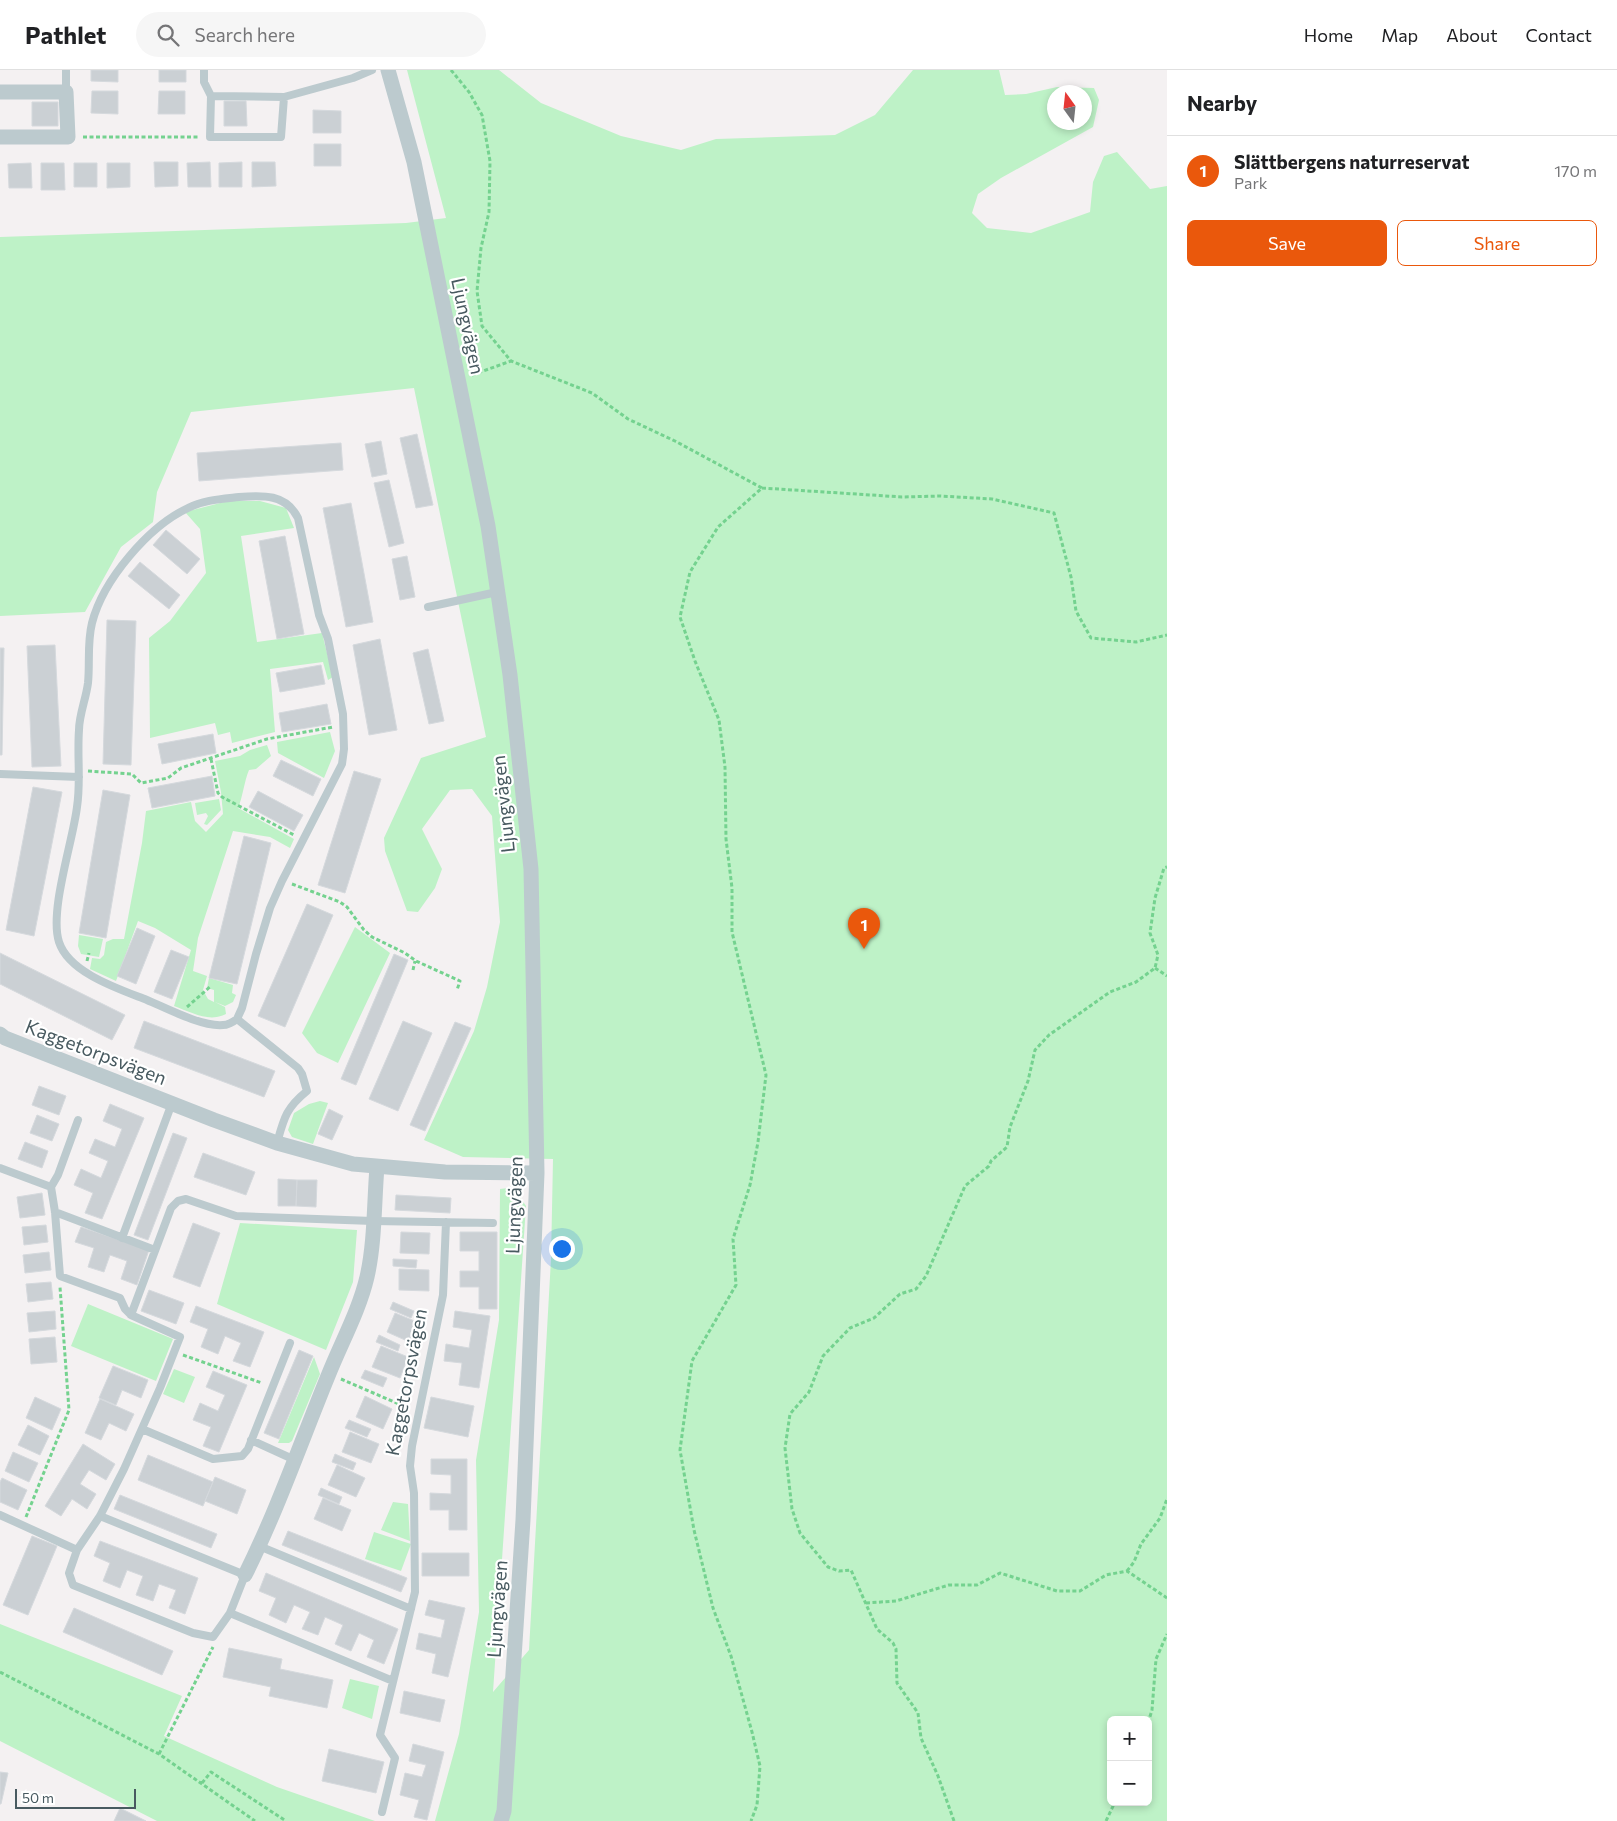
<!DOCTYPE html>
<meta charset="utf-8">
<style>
:root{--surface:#fff;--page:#f6f6f6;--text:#202124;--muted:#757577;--line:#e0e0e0;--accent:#ea580c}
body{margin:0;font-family:Commissioner,sans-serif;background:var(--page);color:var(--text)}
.controls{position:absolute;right:15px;bottom:15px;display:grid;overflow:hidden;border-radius:8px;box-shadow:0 2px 8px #0003}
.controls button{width:45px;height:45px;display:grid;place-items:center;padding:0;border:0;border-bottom:1px solid var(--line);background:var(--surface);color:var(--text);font:25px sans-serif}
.compass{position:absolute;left:1047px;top:15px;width:45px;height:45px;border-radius:50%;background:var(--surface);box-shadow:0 2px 8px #0003;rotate:345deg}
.scale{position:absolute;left:15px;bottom:12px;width:121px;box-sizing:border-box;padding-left:5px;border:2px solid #485a60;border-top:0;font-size:14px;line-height:18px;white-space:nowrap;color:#485a60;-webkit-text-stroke:4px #fff;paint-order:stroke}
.you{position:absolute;left:561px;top:1178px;width:18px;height:18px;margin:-12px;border:4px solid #fff;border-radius:50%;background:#1a73e8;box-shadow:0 0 0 8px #1a73e833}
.badge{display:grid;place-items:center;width:32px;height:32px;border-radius:50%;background:var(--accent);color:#fff;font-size:16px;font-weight:700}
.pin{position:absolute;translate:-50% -41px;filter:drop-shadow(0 1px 2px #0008)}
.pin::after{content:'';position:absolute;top:26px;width:18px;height:15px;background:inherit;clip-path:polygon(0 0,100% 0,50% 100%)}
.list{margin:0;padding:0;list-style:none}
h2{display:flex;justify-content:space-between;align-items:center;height:65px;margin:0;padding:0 20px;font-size:21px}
h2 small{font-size:16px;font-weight:400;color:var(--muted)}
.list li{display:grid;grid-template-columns:32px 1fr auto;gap:15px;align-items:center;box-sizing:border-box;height:70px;padding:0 20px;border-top:1px solid var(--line)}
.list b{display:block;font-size:19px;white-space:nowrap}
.list p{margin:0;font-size:16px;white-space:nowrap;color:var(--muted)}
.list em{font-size:16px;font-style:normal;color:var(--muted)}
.actions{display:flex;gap:10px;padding:15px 20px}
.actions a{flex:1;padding:11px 0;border:1px solid var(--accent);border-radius:8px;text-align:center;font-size:18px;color:var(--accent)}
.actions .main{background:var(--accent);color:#fff}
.icon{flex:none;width:28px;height:28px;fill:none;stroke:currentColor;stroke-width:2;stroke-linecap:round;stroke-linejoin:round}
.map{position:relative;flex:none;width:1167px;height:1751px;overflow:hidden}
header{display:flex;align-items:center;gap:30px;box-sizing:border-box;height:70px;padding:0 25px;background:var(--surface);border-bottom:1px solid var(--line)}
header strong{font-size:24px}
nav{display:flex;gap:28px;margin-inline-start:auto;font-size:18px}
.search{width:350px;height:45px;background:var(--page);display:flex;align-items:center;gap:12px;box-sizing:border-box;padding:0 18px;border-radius:28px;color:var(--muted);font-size:19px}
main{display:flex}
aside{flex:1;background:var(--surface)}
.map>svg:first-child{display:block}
.green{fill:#bef2c7;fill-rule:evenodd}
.building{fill:#cbd0d4;stroke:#d5d9dd}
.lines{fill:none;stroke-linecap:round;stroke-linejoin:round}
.path{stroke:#74d28f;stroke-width:3;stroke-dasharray:4 2.5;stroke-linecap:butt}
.service{stroke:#bccace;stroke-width:8}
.minor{stroke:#bccace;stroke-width:15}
.labels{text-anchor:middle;stroke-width:4.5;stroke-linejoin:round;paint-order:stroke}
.street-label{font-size:19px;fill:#485a60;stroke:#fff}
</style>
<header>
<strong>Pathlet</strong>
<div class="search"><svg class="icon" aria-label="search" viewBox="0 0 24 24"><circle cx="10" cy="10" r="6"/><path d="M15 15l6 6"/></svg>Search here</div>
<nav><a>Home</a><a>Map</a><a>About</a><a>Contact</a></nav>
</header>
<main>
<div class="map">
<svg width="1167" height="1751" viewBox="0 0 1167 1751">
<rect width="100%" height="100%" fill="#f4f1f2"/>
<path class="green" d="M407,0H499L541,33L621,66L681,80L716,69L835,65L875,45L913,0H999L1005,25L1026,24L1057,17L1094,18L1099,30L1093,57L1001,108L978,124L972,143L987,158L1031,163L1090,142L1093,112L1104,86L1117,82L1150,119L1167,116V1751H435L459,1664L479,1542L476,1390L499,1250L500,1119L508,1118L520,1127L526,1136L493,1622L529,1580L551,1189L553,1089L463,1087L424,1070L474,961L487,917L500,852L492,746L472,719L450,720L422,759L442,799L435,818L418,842L407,841L385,781L384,768L421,688L486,667L414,318L191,342L157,422L153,452L121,477L85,542L0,546V167L406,153L446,148ZM1054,22H1084V52H1054ZM1111,1650H1148V1732H1111Z
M228,431H260L286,438L294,458L241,466L257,572L322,563L333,607L328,610L323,592L270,599L275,662L232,673L230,662L218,665L215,653L150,668L149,568L170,551L206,503L200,459L185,442Z
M330,662L335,681L324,708L278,683L277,672Z
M267,675L271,686L256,699L249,700C244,712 243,726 238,738L294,769L290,778L270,767L233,761L198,868L193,901L207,906L203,920L208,929L214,932V920L207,918L209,908L233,915L232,923L236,925L233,932L225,936L215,932L225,937L226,944C209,953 191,942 174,936L191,880L155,858L138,851L116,911L90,899L92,888L100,889L104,885L106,872L113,869H124L142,773L146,741L191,732L195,751L206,762L223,744L221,722L215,691L240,686L250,680Z
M219,729L221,740L207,755L204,754L208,746L206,743L197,745L195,733Z
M355,857L390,883L338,993L317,983L302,963Z
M79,865L103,869L99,887L81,884L78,876Z
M320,1031L328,1033L313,1074L292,1067L288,1060L294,1043L309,1034Z
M240,1153L357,1160L353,1212L326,1280L217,1234Z
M88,1234L173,1269L156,1311L71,1276Z
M314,1287L320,1304L292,1371L289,1373H278Z
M174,1299L195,1307L184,1333L163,1324Z
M393,1432L408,1434L410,1471L381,1460Z
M374,1462L411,1474L401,1501L365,1489Z
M0,1554L182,1626L164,1666L277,1717L375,1751H157L0,1671Z
M350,1609L379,1616L372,1649L342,1638Z"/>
<path class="building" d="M91,0H118V12L91,11Z
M159,0H186V12H159Z
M92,21H118V44L91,43Z
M159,21H185V44H158Z
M224,31H246L247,56H224Z
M32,32H58V56H32Z
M313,40L341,41V63H313Z
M314,74H341V96H314Z
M154,92H178V116L155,117Z
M210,92L211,117H188L187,93Z
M242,92V117H219V93Z
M252,92H275L276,116L252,117Z
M31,93L32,118H9L8,94Z
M41,93H64L65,120H41Z
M74,93H97V117H74Z
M107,93H130V117L107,118Z
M417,364L433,435L416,438L400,368Z
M381,371L387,404L372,407L365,374Z
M341,373L343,400L199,411L197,383Z
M389,410L404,473L389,477L374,413Z
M351,433L373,552L346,557L323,438Z
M166,460L200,489L187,504L153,475Z
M285,466L304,564L277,569L259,471Z
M407,486L415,527L400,530L392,489Z
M140,492L180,525L169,539L128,506Z
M107,550L136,551L131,695L103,694Z
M380,569L397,660L369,665L353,575Z
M55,575L61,696L32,697L27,576Z
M0,578H4L2,685H0Z
M428,579L444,651L429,654L413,583Z
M321,595L325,614L280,622L276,603Z
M327,634L331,654L282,662L279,643Z
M213,664L216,683L162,694L158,674Z
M281,690L321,709L313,726L273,706Z
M354,701L381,709L345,823L318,815Z
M212,706L215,726L152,738L148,718Z
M33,717L62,722L34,866L6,860Z
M103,720L130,725L106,868L79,863Z
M258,721L303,745L294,761L249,737Z
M244,766L271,773L237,914L209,908Z
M307,834L333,845L285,957L258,946Z
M137,858L155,866L136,914L117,906Z
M171,880L189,887L172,929L154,922Z
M0,883L125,945L112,970L0,914Z
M394,884L408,890L356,1015L341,1009Z
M144,951L275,1001L264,1027L134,978Z
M403,951L432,963L398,1041L369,1029Z
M455,952L471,958L425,1061L410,1055Z
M39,1016L66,1026L59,1045L32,1035Z
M110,1034L144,1048L102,1149L85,1143L93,1123L74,1115L81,1099L101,1108L108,1091L89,1083L95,1069L115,1077L122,1059L103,1051Z
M329,1039L343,1046L332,1070L318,1064Z
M37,1045L59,1054L52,1071L30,1063Z
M173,1063L187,1068L148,1170L134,1165Z
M25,1072L48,1081L42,1098L18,1089Z
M203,1083L255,1102L246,1125L194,1107Z
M278,1109L297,1110L296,1136H278Z
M297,1110H317L316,1137L296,1136Z
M42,1123L45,1145L20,1148L17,1127Z
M396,1125L451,1128L450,1143L395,1140Z
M193,1153L220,1163L200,1217L173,1207Z
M46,1155L48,1172L24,1175L22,1157Z
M81,1157L149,1180L137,1215L121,1209L127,1191L110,1185L104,1202L88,1197L94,1178L75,1172Z
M401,1162L430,1163L429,1184L400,1183Z
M460,1162H497V1239H479V1217H460V1201H479V1181H460Z
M49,1182L51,1200L25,1203L23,1185Z
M393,1189L417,1190L416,1198L393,1196Z
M399,1199L429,1200V1221L399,1220Z
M51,1212L53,1229L28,1232L26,1214Z
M149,1220L184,1233L176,1254L141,1241Z
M393,1232L414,1241L411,1248L390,1239Z
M196,1236L264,1262L250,1297L233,1291L241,1273L225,1266L218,1284L201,1277L208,1259L190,1252Z
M55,1241L56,1259L29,1262L27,1243Z
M455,1241L490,1246L479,1318L459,1315L462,1293L444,1291L446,1274L469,1278L472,1260L453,1257Z
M395,1243L422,1254L414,1274L387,1262Z
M379,1265L400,1275L398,1281L376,1272Z
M55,1267L57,1292L31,1294L29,1269Z
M381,1276L408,1287L400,1308L372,1297Z
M299,1280L313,1286L279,1369L264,1363Z
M113,1296L148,1310L141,1328L122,1320L116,1335L99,1328Z
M365,1300L387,1308L383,1317L361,1308Z
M213,1301L247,1315L219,1382L203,1376L211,1357L193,1350L200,1333L218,1341L225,1325L206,1317Z
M365,1326L392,1339L383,1359L356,1347Z
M35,1327L61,1339L52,1360L26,1348Z
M431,1327L474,1336L468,1367L424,1358Z
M100,1329L134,1344L126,1361L109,1353L101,1370L85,1363Z
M349,1350L371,1359L367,1367L345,1358Z
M28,1355L49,1366L40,1385L18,1375Z
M350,1362L379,1374L371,1393L342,1382Z
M83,1374L115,1394L106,1410L89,1400L80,1414L96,1424L87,1439L72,1429L61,1446L45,1436Z
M13,1382L38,1393L29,1412L5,1401Z
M335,1384L356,1393L353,1400L332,1392Z
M148,1385L213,1412L203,1436L138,1410Z
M431,1389H467V1460H449V1440H430V1423L451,1424V1405L431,1404Z
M337,1395L365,1408L356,1427L328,1415Z
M215,1407L246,1420L237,1444L205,1431Z
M2,1408L27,1420L18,1440L0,1432V1412Z
M321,1418L342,1427L339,1434L318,1425Z
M120,1425L217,1464L211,1478L114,1439Z
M323,1428L351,1440L342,1461L314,1449Z
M288,1461L407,1508L401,1522L282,1475Z
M32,1466L57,1476L28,1545L3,1535Z
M100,1471L198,1508L185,1544L169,1538L176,1520L159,1514L153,1531L136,1525L143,1506L127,1500L120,1518L103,1511L110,1493L94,1486Z
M422,1483H469V1506H422Z
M266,1503L398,1559L384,1594L367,1587L374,1570L359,1563L351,1581L335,1574L343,1555L325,1547L318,1565L302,1559L310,1542L294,1535L286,1553L269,1545L276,1528L259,1521Z
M429,1530L465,1538L448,1607L432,1603L436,1584L416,1579L419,1563L441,1568L445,1550L425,1545Z
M74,1538L173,1581L162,1605L63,1562Z
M229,1578L282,1589L280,1599L333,1610L327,1638L269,1626L271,1617L223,1607Z
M404,1621L445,1630L440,1652L400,1643Z
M413,1674L444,1682L427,1750L414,1747L419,1730L400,1725L405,1703L422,1707L426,1695L409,1691Z
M329,1679L384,1692L376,1723L322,1711Z
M0,1702L8,1703L1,1734H0Z
M120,1738L146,1751H114Z"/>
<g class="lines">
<path class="path" d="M451,0L469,22L482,45L490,91L489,142L481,178L477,221L482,256L511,291L592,323L628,349L675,371L762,418L718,457L690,502L680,547L695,591L719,650L725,697L726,769L732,818V862L766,1005L758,1072L750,1115L733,1169L736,1215L692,1291L680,1380L694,1460L713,1538L731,1586L752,1662L760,1696L757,1735L751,1751
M83,67H199
M472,305L511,291
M762,418L902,427L940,426L992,429L1054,443L1071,507L1076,541L1091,568L1136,572L1167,565
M211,689L218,723L222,727L294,765
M88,701L132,704L141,713L168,708L181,698L267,669L333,657
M292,814L340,832L347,837L364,860L372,867L405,883L416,891L460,911L457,920
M87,891L89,883
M1155,898L1167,906
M413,900L415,891
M187,937L211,916
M183,1285L262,1313
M341,1309L408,1338
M26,1447L69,1340L60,1217
M1127,1501L1134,1492L1141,1474L1160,1448L1167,1429
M866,1533L896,1531L949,1515H977L1000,1503L1057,1521H1080L1106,1505L1127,1501L1167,1528
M0,1602L159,1684L255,1751
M1148,1653L1152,1640L1156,1589L1167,1564
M159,1684L213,1577
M202,1713L211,1702L286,1751
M954,1751L938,1706L921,1668L918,1643L897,1613L896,1579L893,1573L877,1559L851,1500L839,1501L828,1497L800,1463L792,1439L785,1378L790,1344L809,1322L823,1286L850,1258L874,1248L900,1224L916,1219L926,1206L965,1116L989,1096L991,1091L1007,1077L1010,1057L1028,1011L1035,980L1049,965L1110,922L1136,912L1155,898L1158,885L1150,863L1155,828L1164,798L1167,797
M1106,1751L1115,1732"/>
<path class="service" d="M204,0V12L211,26L210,67H281L284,27
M66,22V0
M211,26L284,27L353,8L372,0
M428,537L497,522
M0,704L79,707
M237,949L242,938L256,884L270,838L282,811L342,694L344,679L343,644L328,569L319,545L298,448C286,424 263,425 239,427C221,429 203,430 188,438C148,457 103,510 92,553C87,573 90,593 88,613C86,629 79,645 79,660C77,686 81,712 77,737C73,771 49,841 59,872C69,903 119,919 147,930C166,938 202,957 223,955C229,955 233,952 237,949L298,998L302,1004L307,1021C286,1038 284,1048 277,1073
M0,1098L51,1117L55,1142L60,1206L120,1228L125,1239L131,1245
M51,1117L58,1105L78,1050
M55,1142L155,1180
M122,1168L172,1033
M142,1359L213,1389L242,1386L248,1379L290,1273
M251,1370L295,1390
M0,1445L77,1480
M100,1446L245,1505L230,1543L213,1567L193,1563L73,1515L69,1503L77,1480L100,1446L124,1399L160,1318L180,1267L131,1245L171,1138L178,1131L186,1129L236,1146L373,1151L493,1153
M259,1476L411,1539
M230,1543L393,1611
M382,1742L395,1688L380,1665L415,1522L414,1423L410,1396L412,1376L443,1225L446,1152"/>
<path class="minor" d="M388,0L414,92L488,456L510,605L531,799L537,1103L523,1450L504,1741L501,1751
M0,22H66L68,67H0
M0,964L5,968L214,1050L277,1073L353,1094L445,1102L537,1103
M245,1505C277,1441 301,1372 328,1306C341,1273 359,1241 367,1207C375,1172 374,1133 377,1097"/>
</g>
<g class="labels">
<g class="street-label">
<text transform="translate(468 256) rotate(78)" y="7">Ljungvägen</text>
<text transform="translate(503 734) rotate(-96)" y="7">Ljungvägen</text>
<text transform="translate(96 982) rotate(21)" y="7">Kaggetorpsvägen</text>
<text transform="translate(514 1135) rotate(-88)" y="7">Ljungvägen</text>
<text transform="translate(406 1312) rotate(-79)" y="7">Kaggetorpsvägen</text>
<text transform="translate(497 1539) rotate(-86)" y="7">Ljungvägen</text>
</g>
</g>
</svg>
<div class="controls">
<button>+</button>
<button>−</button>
</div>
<svg class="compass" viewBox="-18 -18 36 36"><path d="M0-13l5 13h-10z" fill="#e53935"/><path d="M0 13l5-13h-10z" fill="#757577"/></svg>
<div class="scale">50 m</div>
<div class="you"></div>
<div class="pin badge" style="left:864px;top:879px">1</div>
</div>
<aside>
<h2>Nearby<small></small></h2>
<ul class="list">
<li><span class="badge">1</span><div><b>Slättbergens naturreservat</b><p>Park</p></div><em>170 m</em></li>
</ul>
<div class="actions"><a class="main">Save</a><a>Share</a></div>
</aside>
</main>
